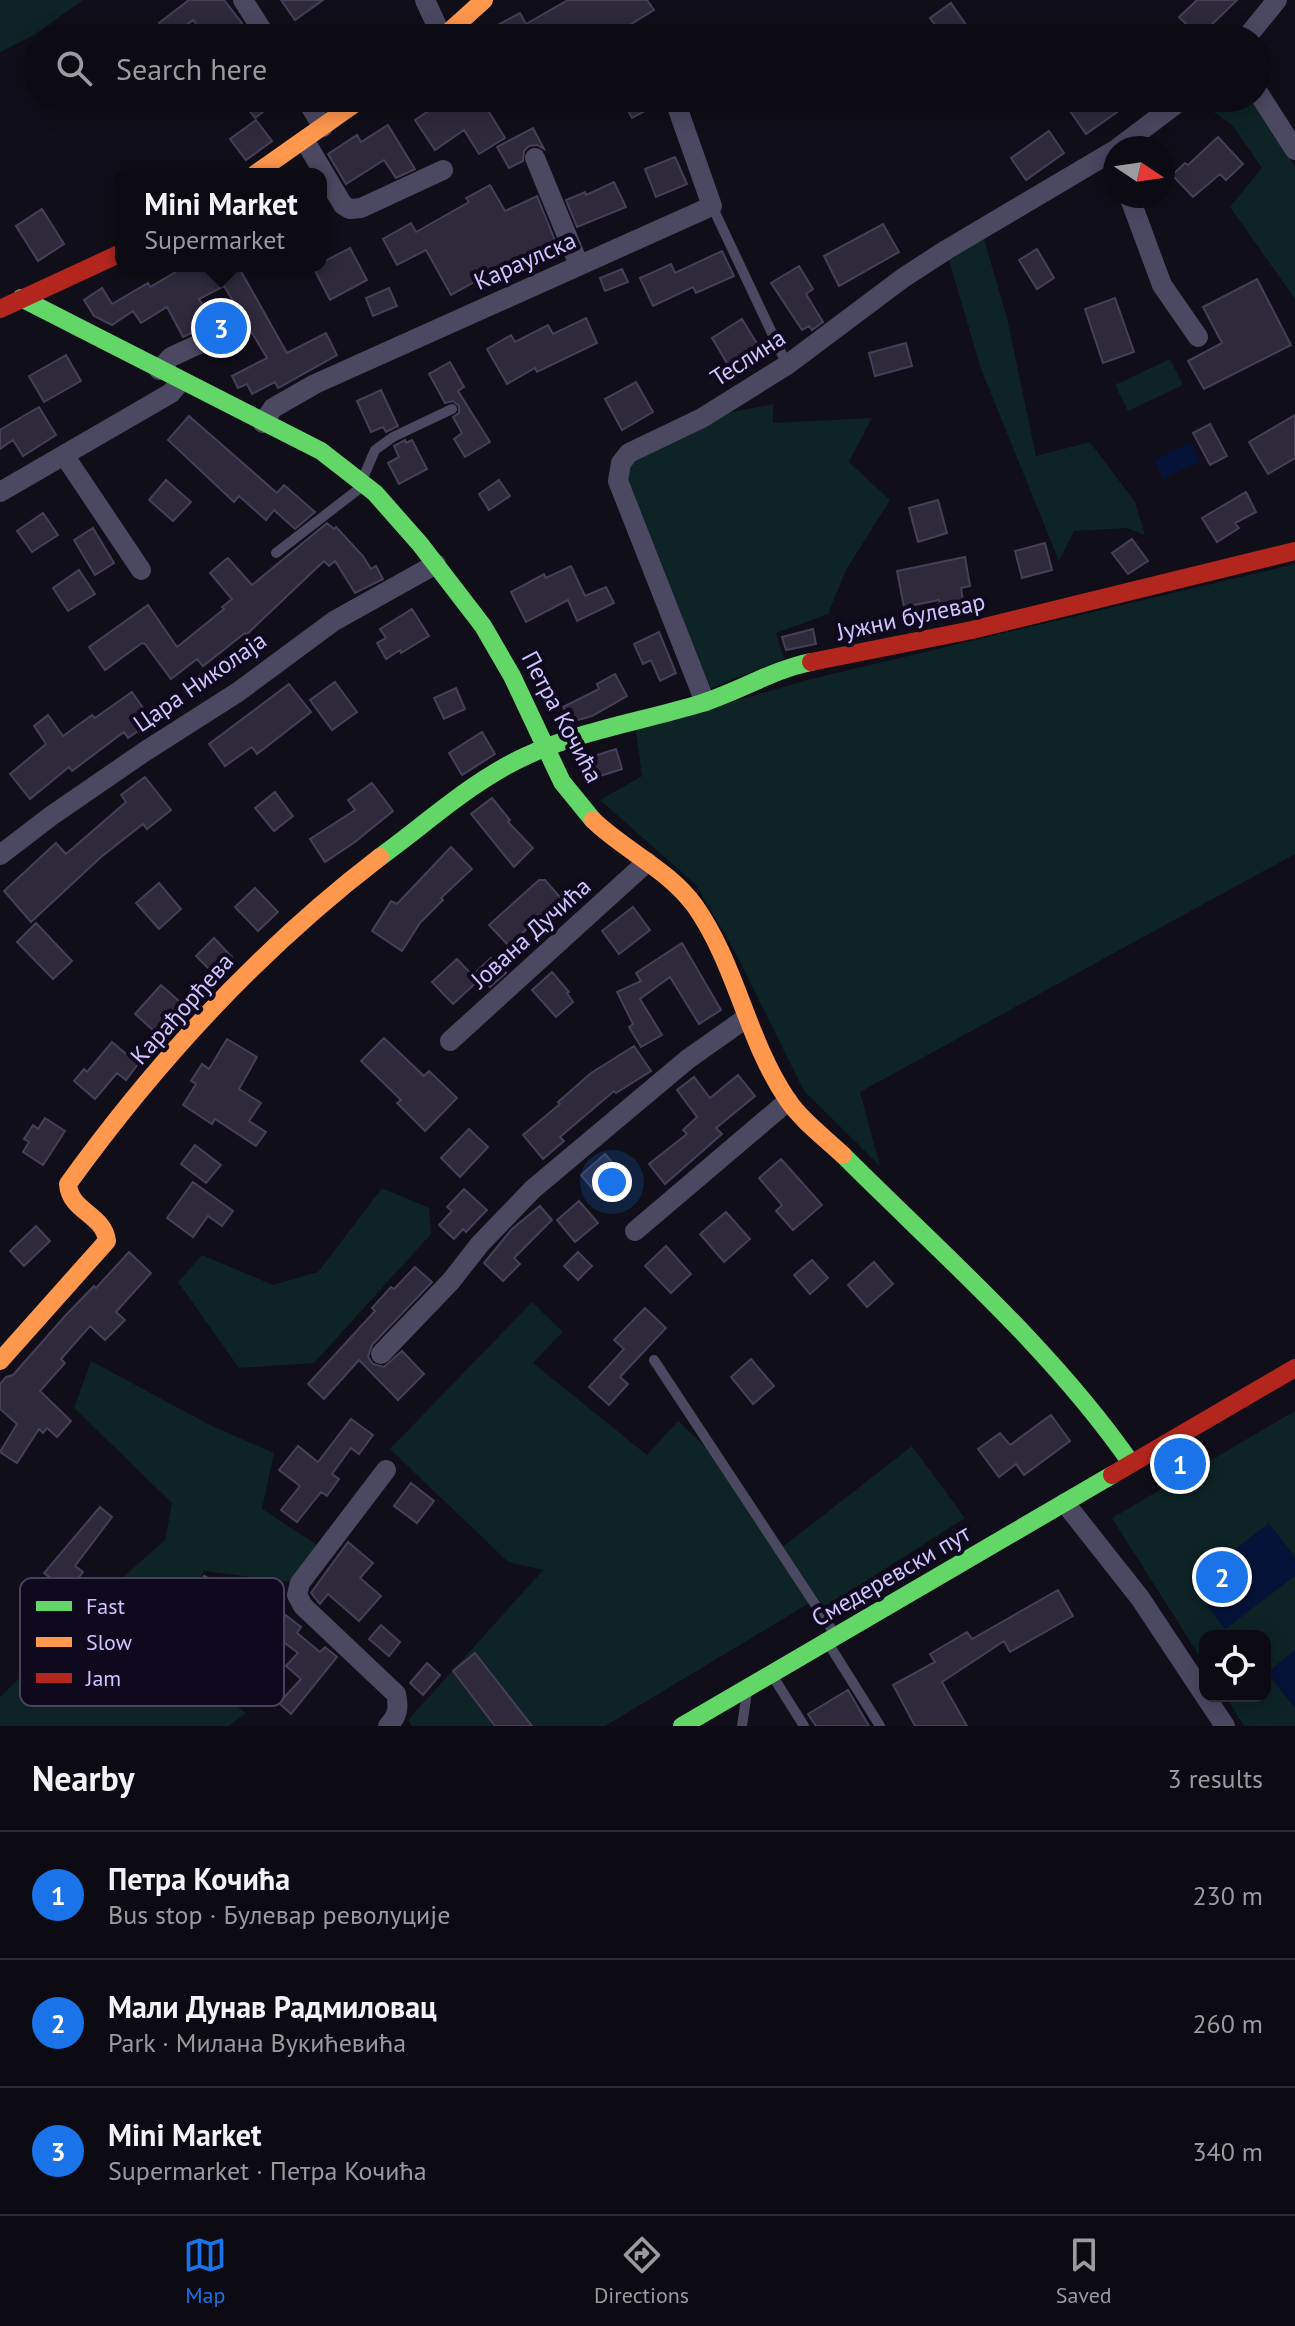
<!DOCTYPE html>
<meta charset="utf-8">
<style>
:root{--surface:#0c0a12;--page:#1a1820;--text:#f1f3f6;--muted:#9a9a9f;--line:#2c2b32;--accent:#1a73e8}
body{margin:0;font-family:"PT Sans",sans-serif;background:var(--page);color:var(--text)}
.controls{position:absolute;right:24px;bottom:24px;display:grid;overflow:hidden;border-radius:16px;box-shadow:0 4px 20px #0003}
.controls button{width:72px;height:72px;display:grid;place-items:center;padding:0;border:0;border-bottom:2px solid var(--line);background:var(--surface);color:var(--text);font:40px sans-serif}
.compass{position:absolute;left:1103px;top:136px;width:72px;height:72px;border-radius:50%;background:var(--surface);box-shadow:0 4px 20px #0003;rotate:103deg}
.you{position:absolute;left:612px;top:1182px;width:28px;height:28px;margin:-20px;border:6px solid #fff;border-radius:50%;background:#1a73e8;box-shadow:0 0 0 12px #1a73e833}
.badge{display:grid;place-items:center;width:52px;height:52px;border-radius:50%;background:var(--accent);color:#fff;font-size:26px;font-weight:700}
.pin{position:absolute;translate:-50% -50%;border:4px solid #fff;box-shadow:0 2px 8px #0006}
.popup{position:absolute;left:115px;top:168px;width:212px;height:104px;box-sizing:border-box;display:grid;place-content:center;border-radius:16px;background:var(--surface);filter:drop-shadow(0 2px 6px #0005);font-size:26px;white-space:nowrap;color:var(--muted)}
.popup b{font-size:30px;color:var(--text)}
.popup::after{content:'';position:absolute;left:50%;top:100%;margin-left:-16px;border:16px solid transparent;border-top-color:var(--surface)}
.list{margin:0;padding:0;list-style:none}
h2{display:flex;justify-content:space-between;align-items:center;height:104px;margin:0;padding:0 32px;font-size:34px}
h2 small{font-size:26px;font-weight:400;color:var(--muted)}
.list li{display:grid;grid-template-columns:52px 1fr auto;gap:24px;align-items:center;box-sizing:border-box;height:128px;padding:0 32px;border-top:2px solid var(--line)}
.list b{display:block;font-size:30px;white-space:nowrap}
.list p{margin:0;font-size:26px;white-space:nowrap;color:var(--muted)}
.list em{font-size:26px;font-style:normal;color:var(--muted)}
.icon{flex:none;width:44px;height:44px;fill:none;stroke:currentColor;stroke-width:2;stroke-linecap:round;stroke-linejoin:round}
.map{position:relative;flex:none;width:1295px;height:1726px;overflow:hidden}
.search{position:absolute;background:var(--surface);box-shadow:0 4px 20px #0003;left:24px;right:24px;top:24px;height:88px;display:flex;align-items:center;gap:20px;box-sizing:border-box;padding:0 28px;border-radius:44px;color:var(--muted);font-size:30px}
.sheet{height:488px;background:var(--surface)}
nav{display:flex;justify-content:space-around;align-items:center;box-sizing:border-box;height:112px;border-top:2px solid var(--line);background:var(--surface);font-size:22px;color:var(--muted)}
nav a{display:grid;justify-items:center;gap:4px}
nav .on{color:var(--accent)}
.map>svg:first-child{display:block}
.green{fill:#0d2325}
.water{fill:#051338}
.building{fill:#2e2a3c;stroke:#453f58;stroke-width:2}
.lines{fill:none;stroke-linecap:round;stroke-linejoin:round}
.lane{stroke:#4b4862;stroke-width:10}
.street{stroke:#4b4862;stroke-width:20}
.fast{stroke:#63d668;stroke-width:18}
.slow{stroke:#ff974d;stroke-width:18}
.jam{stroke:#b3261e;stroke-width:18}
.labels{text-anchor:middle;stroke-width:8;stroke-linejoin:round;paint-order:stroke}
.street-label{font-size:24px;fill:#d0c5ff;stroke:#0e091d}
.key{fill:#0e091d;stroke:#484161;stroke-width:2}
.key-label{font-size:22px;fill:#d0c5ff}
</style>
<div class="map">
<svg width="1295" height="1726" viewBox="0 0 1295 1726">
<rect width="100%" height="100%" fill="#100e18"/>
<path class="green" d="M0,0H83L34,35L0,52Z
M1219,98H1252L1295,167V299L1230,207L1262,168L1232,125L1208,108Z
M981,229L1007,318L1036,456L1090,442L1135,502L1145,535L1127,528L1074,531L1059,561L981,369L946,250Z
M1170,359L1183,385L1128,411L1115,385Z
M773,404V423L872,418L849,462L890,500L846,570L828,614L776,633L784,659L711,688L618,481L621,463L702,418Z
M1295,564V854L860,1092L880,1166L804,1091L733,948L695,884L600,800L642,776L636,730L807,680Z
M382,1188L429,1208L431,1234L314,1363L239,1368L178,1282L202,1255L273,1285L318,1272Z
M532,1302L563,1332L533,1363L647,1455L678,1421L724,1464L780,1549L912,1446L965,1518L820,1610L813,1601L605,1726H412L408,1720L543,1570L508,1562L390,1449Z
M91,1361L210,1425L274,1453L262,1509L325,1550L300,1583L204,1571L162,1650L246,1713L229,1726H0V1697L131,1570L165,1540L172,1503L74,1408Z
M1295,1411V1726H1244L1225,1696H1265V1636H1205V1665L1112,1518Z"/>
<path class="water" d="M1191,442L1200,461L1163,479L1154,460Z
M1269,1523L1295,1557V1576L1225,1629L1191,1583Z
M1295,1650V1708L1267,1673Z"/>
<path class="building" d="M189,0H224L242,23L222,38H207L193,20L170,38L159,23Z
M281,0H323L295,20Z
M568,0H647L654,10L625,28L631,38H502L496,26L520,13L526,24Z
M1197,0H1237L1199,37L1179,17Z
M951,3L975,38H944L930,18Z
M240,98H281L255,118Z
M448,98H499L486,107L505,138L479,154L464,130L435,150L415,120Z
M621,98H661L662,102L632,118Z
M1061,98H1112L1120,110L1086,134Z
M256,120L272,141L246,160L230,139Z
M388,125L415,169L396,178L384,160L346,184L328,154L357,135L361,142Z
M533,128L544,149L537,145L529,146L524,151L523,161L509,168L497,147Z
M1049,131L1064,153L1026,180L1011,158Z
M1218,137L1243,164L1226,180L1220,174L1193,197L1172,175L1185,163L1188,165Z
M675,157L687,184L656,197L645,169Z
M614,182L626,207L577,227L566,200L585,192L586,195Z
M490,185L505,211L537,196L556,243L529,256L527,253L451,295L426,250L397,265L383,239L411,223L416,232L469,202L466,198Z
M42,209L64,244L38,261L16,226Z
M883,224L899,252L839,286L824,256Z
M350,248L367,280L330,300L313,267L321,266V263Z
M1037,249L1054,278L1037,289L1019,260Z
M722,251L734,276L696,293L693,287L653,306L640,278L671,264L675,273Z
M186,266H238L287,353L326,333L337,355L278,388L275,382L252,394L247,384L238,388L232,376L267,358L224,286L199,299L213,323L183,337L167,307L141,323L133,311L112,325L94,316L84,300L102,288L112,304L148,283L150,287Z
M799,266L813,289L806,294L823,322L812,330L809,326L802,330L771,283Z
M622,269L628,282L605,291L600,278Z
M1257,279L1291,345L1204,389L1188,361L1222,343L1203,307Z
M389,288L397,306L373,316L366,298Z
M1115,298L1134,352L1103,363L1085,309Z
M586,318L597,343L537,372L535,368L507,384L487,349L511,335L515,342L548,325L553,334Z
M742,319L762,352L731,370L712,338Z
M906,343L912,366L875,376L869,353Z
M66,355L81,381L44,402L29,376Z
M450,362L464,387L458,391L490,442L465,457L454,439L462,433L453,417L459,413V406L453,401L445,403L429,374Z
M636,382L653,412L622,430L605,399Z
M381,390L398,426L386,432L383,427L371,432L357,401Z
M39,407L56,435L23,456L13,440L0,449V430Z
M1295,415V458L1268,474L1249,442Z
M189,416L277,493L284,485L315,512L295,529L274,510L266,520L239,496L234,502L168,440Z
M1210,424L1227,456L1210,465L1193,433Z
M405,440L406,443L412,440L427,469L399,484L388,463L399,457L394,446Z
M166,480L191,502L173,521L149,500Z
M499,480L510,496L489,510L479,494Z
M1246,492L1256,512L1235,523L1239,528L1217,542L1202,518Z
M938,500L947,533L918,542L909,508Z
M43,513L58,535L32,552L17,531Z
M327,523L334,529L336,527L363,556L371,569L376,566L383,579L355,593L335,561L329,566L324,561L246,635L245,633L203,666L197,659L171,679L145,644L142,643L105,670L89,647L148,605L177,647L224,609L222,607L232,599L210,573L225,560L228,558L252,585Z
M93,528L114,563L95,575L74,540Z
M1132,539L1148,561L1128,574L1112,553Z
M1045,543L1052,570L1022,578L1015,551Z
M965,557L970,586L961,588L963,600L940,605L939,600L904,607L897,571Z
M571,566L585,596L606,587L614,603L577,621L568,600L526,622L511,592L544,574L546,578Z
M79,570L95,594L68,611L53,588Z
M412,609L429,636L401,653L400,650L386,659L377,643L386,638L380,629Z
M813,629L816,644L786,650L782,637Z
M659,632L676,673L660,681L651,660L643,664L634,644Z
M615,674L627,696L592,716L571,722L563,707L599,689L597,684Z
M335,682L357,712L332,730L310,700Z
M289,684L311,712L257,754L252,747L225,766L209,744Z
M456,688L465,709L444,719L434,698Z
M132,692L152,721L128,738L124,732L72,771L69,767L30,799L10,774L46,744L34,726L48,715L63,736L92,715L95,718Z
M482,732L495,754L462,775L449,753Z
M616,749L622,769L594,778L588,758Z
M145,777L171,810L147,829L143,824L101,857L31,922L4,891L56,843L66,854L126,802L121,795Z
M372,783L393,811L355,842L325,862L310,839L355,810L348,800Z
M275,792L293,816L274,831L255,808Z
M492,798L510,820L508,822L533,848L514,867L471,814Z
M451,847L472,869L441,898L443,900L420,923L402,951L372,931L391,901L397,904Z
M539,880H545L566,904L541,927L535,921L509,946L489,925Z
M159,883L181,909L159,929L136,903Z
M255,888L278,912L258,931L235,907Z
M633,907L650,930L619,954L602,931Z
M36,923L72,961L53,979L17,942Z
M214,938L232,957L215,975L196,956Z
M682,943L721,1010L699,1024L670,977L640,999L662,1035L641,1047L629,1027L633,1024L617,992L641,981L636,973Z
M491,958L506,973L490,987L476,972Z
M457,959L478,981L453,1004L432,982Z
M552,972L569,992L567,993L573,1002L556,1017L532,990Z
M161,985L188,1009L162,1038L135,1014Z
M384,1038L424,1076L429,1071L457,1098L425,1131L397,1103L401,1100L361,1061Z
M227,1039L257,1057L239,1089L261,1103L249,1121L266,1132L256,1146L215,1119L212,1124L183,1105L196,1084L191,1081L202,1064L209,1069Z
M112,1042L138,1064L126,1080L117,1073L95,1099L74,1081L84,1069L87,1072Z
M634,1046L651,1071L616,1093L614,1091L560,1137L564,1141L543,1159L523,1135L560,1104L558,1102L591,1073Z
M738,1075L755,1096L716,1128L722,1134L665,1184L649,1164L687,1134L683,1130L697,1117L677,1090L694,1077L710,1098Z
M45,1118L65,1131L43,1165L23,1152L29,1142L24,1139L33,1125L38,1129Z
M469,1129L488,1147L460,1177L441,1158Z
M195,1145L221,1165L206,1183L181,1164Z
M605,1154L622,1174L597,1194L581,1175Z
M781,1159L822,1205L793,1230L776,1211L782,1205L759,1178Z
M193,1182L233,1211L222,1226L208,1216L193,1237L167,1218Z
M464,1189L487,1210L466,1232L463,1229L454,1239L439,1225L452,1211L447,1207Z
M579,1201L598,1223L575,1242L557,1220Z
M540,1206L552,1220L514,1258L520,1264L503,1281L484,1263L512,1229Z
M726,1212L750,1239L724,1262L700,1234Z
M36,1226L50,1241L24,1266L10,1251Z
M666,1246L691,1274L671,1293L645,1266Z
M129,1252L151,1273L116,1312L125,1320L105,1340L90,1326L61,1359L65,1363L40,1391L71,1421L57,1437L47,1428L43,1433L39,1429L17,1463L0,1452L17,1424L0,1409V1384L6,1377L13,1375L65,1316L94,1286L96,1288Z
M578,1252L592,1266L578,1280L564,1266Z
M812,1260L828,1278L810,1294L794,1275Z
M874,1262L893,1284L867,1307L848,1285Z
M415,1267L432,1282L372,1345L368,1357L373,1364L384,1367L402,1351L424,1374L398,1400L359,1360L324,1399L308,1384L375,1311L372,1308L391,1287L394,1289Z
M645,1308L666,1328L620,1377L628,1384L609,1405L589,1387L624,1349L614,1340Z
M751,1359L774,1386L753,1404L731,1377Z
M1051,1415L1070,1441L1024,1475L1016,1464L999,1477L978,1449L1000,1433L1010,1445Z
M351,1419L373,1435L359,1454L351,1448L332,1474L339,1479L327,1496L321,1492L297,1522L281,1510L300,1486L279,1470L298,1446L318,1462Z
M411,1483L434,1501L417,1523L394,1506Z
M100,1507L112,1517L75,1566L83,1572L68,1591L44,1573Z
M348,1542L373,1563L360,1578L381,1596L359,1621L328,1594L320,1604L311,1593Z
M204,1576L238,1592L227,1614L193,1598Z
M1058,1590L1073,1616L1010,1652L1004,1641L942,1682L967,1726H915L893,1685L935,1662L930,1654L967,1632L972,1639Z
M279,1610L301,1627L297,1633L320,1652L325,1647L337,1657L291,1714L279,1703L301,1679L286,1666L298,1653L265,1628Z
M381,1625L400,1642L389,1656L369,1639Z
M235,1643L251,1658L232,1679L216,1664Z
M475,1653L532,1726H495L453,1671Z
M427,1663L440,1675L423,1695L410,1683Z
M848,1690L869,1726H816L808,1714Z"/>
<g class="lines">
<path class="lane" d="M712,206L787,365
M363,478L375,450L393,437L452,409
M276,553L364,485
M654,1360L834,1633
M828,1643L880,1726
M772,1675L804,1726
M742,1726L747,1692"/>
<path class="street" d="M243,0L267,38
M425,0L442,37
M1246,38L1277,0
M1257,91L1295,150
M305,98L323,127
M305,141L343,205L350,209L361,208L443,170
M1118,148L1184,98
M535,158L579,265
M1129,196L1162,285L1198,337
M159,370L171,357L227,331
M263,423L273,408L315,384L712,206L674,98
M64,455L141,570
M0,492L171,393L181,381
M705,702L618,481L621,463L629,453L702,418L787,365L903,278L946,250L1115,150
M0,855L51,816L144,752L238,692L334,621L436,564
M450,1041L647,862
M635,1231L788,1101
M381,1354L451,1281L480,1244L533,1189L688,1059L746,1018
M386,1470L300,1583L297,1595L303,1606L396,1694C399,1707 398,1716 388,1726
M1065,1503L1140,1598L1205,1696
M1205,1696L1225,1726"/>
<path class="fast" d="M21,298L321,451L375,493L420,544L483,626L512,676L562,782L593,820
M380,857C427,823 473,780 526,756C582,730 644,721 702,703C740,691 772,670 811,662
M843,1155C942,1254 1051,1348 1131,1463
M682,1726L1112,1475"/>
<path class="slow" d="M442,38L484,0
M255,174L363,98
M593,820C625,851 668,869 695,906C736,964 747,1040 787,1099C801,1120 825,1138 843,1155
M0,1361L107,1241C104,1214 70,1212 68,1184C156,1062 260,949 380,857"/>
<path class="jam" d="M0,309L121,253
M811,662L972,630L1295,551
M1112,1475L1295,1368"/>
</g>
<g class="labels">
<g class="street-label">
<text transform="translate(525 261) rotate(-24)" y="8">Караулска</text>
<text transform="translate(748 358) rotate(-33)" y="8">Теслина</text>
<text transform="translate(911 617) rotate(-12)" y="8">Јужни булевар</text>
<text transform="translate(200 682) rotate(-35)" y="8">Цара Николаја</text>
<text transform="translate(562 717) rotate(62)" y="8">Петра Кочића</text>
<text transform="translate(531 933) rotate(-42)" y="8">Јована Дучића</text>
<text transform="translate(182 1009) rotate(-48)" y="8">Карађорђева</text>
<text transform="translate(891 1576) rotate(-30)" y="8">Смедеревски пут</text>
</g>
</g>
<rect x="20" y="1578" width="264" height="128" rx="12" class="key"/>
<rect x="36" y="1601" width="36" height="10" fill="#63d668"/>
<rect x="36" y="1637" width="36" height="10" fill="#ff974d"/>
<rect x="36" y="1673" width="36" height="10" fill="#b3261e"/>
<g class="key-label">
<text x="86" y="1614">Fast</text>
<text x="86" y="1650">Slow</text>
<text x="86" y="1686">Jam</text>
</g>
</svg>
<div class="controls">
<button><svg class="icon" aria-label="locate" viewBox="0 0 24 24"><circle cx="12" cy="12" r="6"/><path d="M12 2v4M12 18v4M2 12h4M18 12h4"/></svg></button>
</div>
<svg class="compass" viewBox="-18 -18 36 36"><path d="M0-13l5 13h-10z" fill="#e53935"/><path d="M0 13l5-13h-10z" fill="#9a9a9f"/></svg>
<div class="you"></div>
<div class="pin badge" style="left:1180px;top:1464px">1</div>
<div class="pin badge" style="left:1222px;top:1577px">2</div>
<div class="pin badge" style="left:221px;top:328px">3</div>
<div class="popup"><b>Mini Market</b>Supermarket</div>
<div class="search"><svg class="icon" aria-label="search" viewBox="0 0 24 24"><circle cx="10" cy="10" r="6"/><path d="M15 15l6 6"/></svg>Search here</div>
</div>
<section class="sheet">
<h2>Nearby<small>3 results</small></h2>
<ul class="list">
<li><span class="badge">1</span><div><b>Петра Кочића</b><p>Bus stop · Булевар револуције</p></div><em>230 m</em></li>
<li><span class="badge">2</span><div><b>Мали Дунав Радмиловац</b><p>Park · Милана Вукићевића</p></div><em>260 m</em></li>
<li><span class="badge">3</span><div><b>Mini Market</b><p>Supermarket · Петра Кочића</p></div><em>340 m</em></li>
</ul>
</section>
<nav>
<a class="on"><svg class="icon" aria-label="map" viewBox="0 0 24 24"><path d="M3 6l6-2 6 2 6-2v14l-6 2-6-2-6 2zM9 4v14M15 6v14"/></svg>Map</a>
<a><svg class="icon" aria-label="directions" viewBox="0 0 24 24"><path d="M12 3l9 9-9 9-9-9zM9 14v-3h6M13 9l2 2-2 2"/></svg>Directions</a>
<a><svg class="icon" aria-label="saved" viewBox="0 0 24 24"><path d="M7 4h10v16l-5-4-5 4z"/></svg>Saved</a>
</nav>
